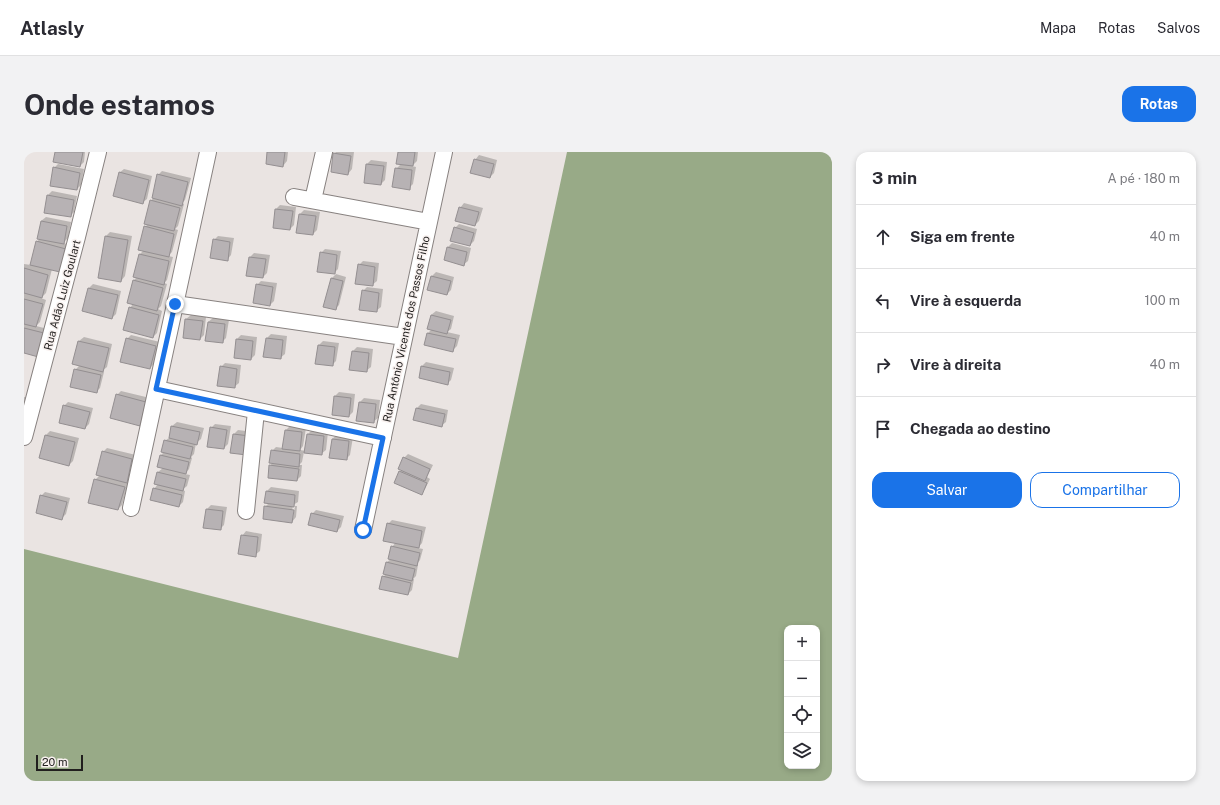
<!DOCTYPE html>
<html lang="pt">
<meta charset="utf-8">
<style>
:root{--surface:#fff;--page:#f2f2f3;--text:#2b2b33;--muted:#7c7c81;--line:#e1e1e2;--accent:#1a73e8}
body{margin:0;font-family:"Public Sans",sans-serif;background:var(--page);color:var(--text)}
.controls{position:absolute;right:12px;bottom:12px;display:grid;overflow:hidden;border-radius:8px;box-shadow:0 2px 6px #0003}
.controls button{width:36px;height:36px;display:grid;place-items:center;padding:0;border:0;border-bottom:1px solid var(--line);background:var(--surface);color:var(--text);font:20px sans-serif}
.scale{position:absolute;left:12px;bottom:10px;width:47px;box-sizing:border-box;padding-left:4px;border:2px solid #211f1e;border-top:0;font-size:11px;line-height:14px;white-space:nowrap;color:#211f1e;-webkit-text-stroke:3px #f8f1ef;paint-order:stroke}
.stop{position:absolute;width:12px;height:12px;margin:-9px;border:3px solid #1a73e8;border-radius:50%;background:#fff}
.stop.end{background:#1a73e8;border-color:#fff;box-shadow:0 1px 4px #0008}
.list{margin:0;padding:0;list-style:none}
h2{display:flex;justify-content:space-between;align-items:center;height:52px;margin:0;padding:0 16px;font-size:17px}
h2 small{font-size:13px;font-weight:400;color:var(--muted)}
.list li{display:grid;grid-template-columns:26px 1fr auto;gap:12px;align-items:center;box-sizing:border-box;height:64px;padding:0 16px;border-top:1px solid var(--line)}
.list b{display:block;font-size:15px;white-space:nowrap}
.list em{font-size:13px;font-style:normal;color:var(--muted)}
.actions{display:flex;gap:8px;padding:12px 16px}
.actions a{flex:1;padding:9px 0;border:1px solid var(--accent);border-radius:12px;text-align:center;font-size:14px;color:var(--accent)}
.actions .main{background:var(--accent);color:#fff}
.icon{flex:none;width:22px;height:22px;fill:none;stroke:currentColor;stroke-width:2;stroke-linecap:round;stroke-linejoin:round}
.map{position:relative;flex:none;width:808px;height:629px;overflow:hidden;border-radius:12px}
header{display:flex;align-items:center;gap:24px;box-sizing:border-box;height:56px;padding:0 20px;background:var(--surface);border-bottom:1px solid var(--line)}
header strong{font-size:19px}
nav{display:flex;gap:22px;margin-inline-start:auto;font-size:14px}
.intro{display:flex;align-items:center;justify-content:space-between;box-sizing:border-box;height:96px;padding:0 24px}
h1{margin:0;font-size:28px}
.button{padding:10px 18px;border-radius:12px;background:var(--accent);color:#fff;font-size:14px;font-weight:700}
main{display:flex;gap:24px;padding:0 24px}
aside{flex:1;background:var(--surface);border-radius:12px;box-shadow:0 2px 6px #0003}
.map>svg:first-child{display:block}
.forest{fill:#98aa87;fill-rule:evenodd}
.shadow{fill:#0003}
.building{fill:#b7b2b4;stroke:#948f91}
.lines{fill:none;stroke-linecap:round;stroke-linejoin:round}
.minor-casing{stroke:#888280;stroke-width:18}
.minor{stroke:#fff;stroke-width:16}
.route{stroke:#1a73e8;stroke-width:5}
.labels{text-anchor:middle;stroke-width:3;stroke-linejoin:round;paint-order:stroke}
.street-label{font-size:11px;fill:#211f1e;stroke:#f8f1ef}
</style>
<header>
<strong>Atlasly</strong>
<nav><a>Mapa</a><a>Rotas</a><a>Salvos</a></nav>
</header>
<div class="intro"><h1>Onde estamos</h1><a class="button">Rotas</a></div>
<main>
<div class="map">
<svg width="808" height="629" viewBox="0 0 808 629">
<rect width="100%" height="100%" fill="#eae4e2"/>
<path class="forest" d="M543,0H808V629H0V397L434,506ZM763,476H793V614H763Z"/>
<path class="shadow" d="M32,0H61L60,10L56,14Z
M244,0H264L263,9L259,14Z
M312,0H330L328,17L324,22L310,2Z
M375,0H394L393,9L388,14L392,15L389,32L385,36L372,17L377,12Z
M455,3L473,8L470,21L466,25L451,8Z
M347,8L363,10L361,28L357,32L343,12Z
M34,12L60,17L57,33L53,37L30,16Z
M100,17L128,24L123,47L118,51L95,21Z
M138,19L167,26L161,48L158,51L160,52L154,74L151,77L154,78L148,100L144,104L149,105L143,128L140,131L143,132L137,154L134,157L138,159L133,181L129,185L106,156L109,152L110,128L113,125L110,124L116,102L120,98L121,75L124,72L127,49L130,45L134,23Z
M28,39L53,44L50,60L46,64L24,43Z
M440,51L459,56L455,69L451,73L436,56Z
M256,53L272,55L270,73L266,77L252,57Z
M280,58L296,60L293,78L289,82L276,62Z
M22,65L47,70L44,86L39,91L46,93L28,117L22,141L17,146L22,148L16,170L12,174L28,178L0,200V112L7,113L13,90L16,86H14L17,69Z
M435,72L453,77L450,89L446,93L431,76Z
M86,80L108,84L101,124L97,129L82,84Z
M194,84L210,86L207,103L203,108L190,88Z
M428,91L447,96L444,109L439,113L421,108L424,95Z
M301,97L317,99L314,117L310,121L297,101Z
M230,101L246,103L243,121L239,125L226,105Z
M339,109L355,111L353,129L348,133L335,113Z
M412,120L430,125L427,138L423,142L404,137L408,124Z
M312,122L322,125L315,153L311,157L308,126Z
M237,129L253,131L250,149L246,153L233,133Z
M69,132L97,139L92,162L88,166L65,136Z
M343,135L359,137L357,155L352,159L339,139Z
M412,159L430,164L427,177L423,180L436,183L433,194L429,198L402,192L404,181L408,177L407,163Z
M167,163L182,165L180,183L176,187L160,185L162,167Z
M189,166L205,168L202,186L198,190L184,170Z
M247,182L263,184L261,202L256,206L243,186Z
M107,183L136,190L130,212L126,216L103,187Z
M217,183L233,185L231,203L227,207L213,187Z
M60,185L88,192L83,215L78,219L80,220L76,236L72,240L51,218L56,213L50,211L55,189Z
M299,189L315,191L312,209L308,213L295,193Z
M333,195L349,197L347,215L342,219L329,199Z
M402,210L430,216L427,228L423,232L396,225L398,214Z
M201,211L217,213L215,231L210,235L197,215Z
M97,239L126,246L120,268L116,273L93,243Z
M315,240L331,242L329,260L325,264L309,262L311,244Z
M0,245L6,246L0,258Z
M340,246L356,248L354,266L349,270L333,268L336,250Z
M44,250L69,256L65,272L61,276L40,254Z
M397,252L424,258L422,270L417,274L390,267L393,256Z
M153,270L180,276L177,287L172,291L170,302L167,305L168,306L165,317L161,322L166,323L163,334L158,338L161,339L159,350L155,354L130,337L134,332V320L139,316L137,303L140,300L141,289L146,285L148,274Z
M191,272L207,274L204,292L200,296L187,276Z
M266,274L282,276L279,294L276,298L282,299L284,282L288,278L304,280L302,298L297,302L280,300L278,310L275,313H278L277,324L273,328L246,314L249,310L248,299L252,295L259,296L262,278Z
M214,278L230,280L227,298L210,282Z
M26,279L55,286L49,309L45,313L22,283Z
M313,283L329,285L326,303L322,307L308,287Z
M83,296L112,303L106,325L102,330L104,331L98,353L94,357L71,328L76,323L79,300Z
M384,302L409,313L403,325L406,327L401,337L397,341L376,320L378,318L380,306Z
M247,335L275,339L274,350L269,353L267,366H269L271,354H273L272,365L268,370L241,355L245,351L243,339Z
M21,340L46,346L42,362L38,366L17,344Z
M187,353L203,355L200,373L196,377L183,357Z
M292,358L320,364L317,375L313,379L288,362Z
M368,368L402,375L398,391L394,396L399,397L396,408L393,412L394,413L392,424L389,427H390L388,438L384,442L359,425L362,422L363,410L367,407L368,395L372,390L364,372Z
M222,379L238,382L236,399L231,403L218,384Z"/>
<path class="building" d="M31,0H59L56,15L29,10Z
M243,0H261L259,15L242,12Z
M374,0H391L389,14L372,12Z
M309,1L327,4L324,23L307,20Z
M450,7L470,12L466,26L446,21Z
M342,12L360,14L357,33L340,31Z
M29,15L56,21L53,38L26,34Z
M371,16L388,18L386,38L368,35Z
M95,20L125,28L119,52L89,44Z
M133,22L164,30L158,54L128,46Z
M23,43L50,48L47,65L20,61Z
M126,48L156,56L150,79L120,72Z
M435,55L455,60L451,74L431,69Z
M251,57L269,59L266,78L249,76Z
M275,62L292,64L289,83L272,81Z
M17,69L43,74L40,92L13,87Z
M120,74L150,82L145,105L114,98Z
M430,75L450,81L446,94L426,89Z
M81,84L104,88L97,130L74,126Z
M189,87L206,90L204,109L186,106Z
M12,89L42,97L36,120L6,113Z
M423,95L443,100L440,114L420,108Z
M296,100L313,103L311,122L293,120Z
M115,102L145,109L140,133L109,125Z
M225,105L242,107L239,126L222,124Z
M334,112L351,115L349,134L331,132Z
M0,116L24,123L18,146L0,141Z
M407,124L427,129L423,143L403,138Z
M307,126L319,129L312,158L299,155Z
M109,128L139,136L133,159L103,151Z
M232,132L249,135L246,154L229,151Z
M64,136L94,143L88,167L58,159Z
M338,138L355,141L353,160L335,158Z
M0,147L19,152L12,175L0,172Z
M105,155L135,163L129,186L99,178Z
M407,163L427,168L423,182L403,177Z
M161,167L179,169L176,188L159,186Z
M184,170L201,172L199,191L181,189Z
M0,176L24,182L18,206L0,201Z
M403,181L432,187L429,200L400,193Z
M102,186L132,194L126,217L96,210Z
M242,186L259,188L257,207L239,205Z
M212,187L229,189L227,208L210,206Z
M54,189L85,196L79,220L48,212Z
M294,193L311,195L309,214L291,212Z
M328,199L345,201L343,220L325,218Z
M196,214L213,217L211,236L193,234Z
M397,214L426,220L424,233L395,226Z
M50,217L77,223L73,241L46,235Z
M92,242L122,250L116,274L86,266Z
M310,244L327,246L325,265L308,263Z
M335,250L352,252L350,271L332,269Z
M39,253L66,260L61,277L35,271Z
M392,256L421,262L418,275L389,268Z
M147,274L176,280L173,293L145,286Z
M186,275L203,278L200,297L183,295Z
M261,278L278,280L276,299L258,297Z
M209,282L226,284L223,303L206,301Z
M283,282L300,284L298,303L280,301Z
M21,283L51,290L45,314L15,306Z
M308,287L325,289L323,308L305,306Z
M140,288L169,295L166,307L137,300Z
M247,298L276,302L275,315L245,311Z
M78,299L108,307L103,331L72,323Z
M136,303L165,310L162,322L133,315Z
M379,305L406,317L401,329L374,317Z
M245,313L275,317L273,329L244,326Z
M375,319L403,331L398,343L370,331Z
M133,320L162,327L159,339L130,332Z
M70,327L101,335L94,358L64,351Z
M129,336L158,343L155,355L126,348Z
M242,339L271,343L270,355L240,351Z
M16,343L43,350L38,368L12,361Z
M240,354L270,358L268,371L239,367Z
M182,357L199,359L197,378L179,376Z
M287,361L316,368L313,380L284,373Z
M363,371L398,379L395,396L359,389Z
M217,383L234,385L232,405L214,402Z
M367,394L396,401L393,414L364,407Z
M362,410L391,417L388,429L359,422Z
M358,424L387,431L384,443L355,437Z"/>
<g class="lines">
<defs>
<path id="minor" d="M270,45L405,70
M289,48L300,0
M151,152L380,185
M133,237L359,286
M0,285L53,85L74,0
M107,356L184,0
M222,359L232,259
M339,378L420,0"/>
</defs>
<use href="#minor" class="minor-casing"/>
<use href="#minor" class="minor"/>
</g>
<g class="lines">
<path class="route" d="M151,152L132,237L359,286L339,378"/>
</g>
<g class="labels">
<g class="street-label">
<text transform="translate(38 143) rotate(-75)" y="4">Rua Adão Luiz Goulart</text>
<text transform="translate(382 177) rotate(-78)" y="4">Rua Antônio Vicente dos Passos Filho</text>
</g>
</g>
</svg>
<div class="controls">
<button>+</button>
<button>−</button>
<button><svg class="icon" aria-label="locate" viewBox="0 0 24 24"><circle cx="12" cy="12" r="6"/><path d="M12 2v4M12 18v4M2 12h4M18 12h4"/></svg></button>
<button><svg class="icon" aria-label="layers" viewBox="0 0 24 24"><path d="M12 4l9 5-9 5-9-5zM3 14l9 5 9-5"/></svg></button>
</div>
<div class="scale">20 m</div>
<div class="stop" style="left:339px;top:378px"></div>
<div class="stop end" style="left:151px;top:152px"></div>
</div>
<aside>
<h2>3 min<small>A pé · 180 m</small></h2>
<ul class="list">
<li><svg class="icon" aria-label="ahead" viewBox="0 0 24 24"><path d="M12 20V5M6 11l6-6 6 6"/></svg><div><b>Siga em frente</b></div><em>40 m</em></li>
<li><svg class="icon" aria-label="left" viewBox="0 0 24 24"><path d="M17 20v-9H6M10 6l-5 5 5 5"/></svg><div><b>Vire à esquerda</b></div><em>100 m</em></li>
<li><svg class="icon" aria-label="right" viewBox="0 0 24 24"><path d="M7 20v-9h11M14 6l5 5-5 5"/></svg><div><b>Vire à direita</b></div><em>40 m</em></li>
<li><svg class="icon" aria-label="arrive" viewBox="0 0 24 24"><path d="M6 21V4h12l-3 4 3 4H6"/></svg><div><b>Chegada ao destino</b></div></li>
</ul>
<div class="actions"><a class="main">Salvar</a><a>Compartilhar</a></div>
</aside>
</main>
